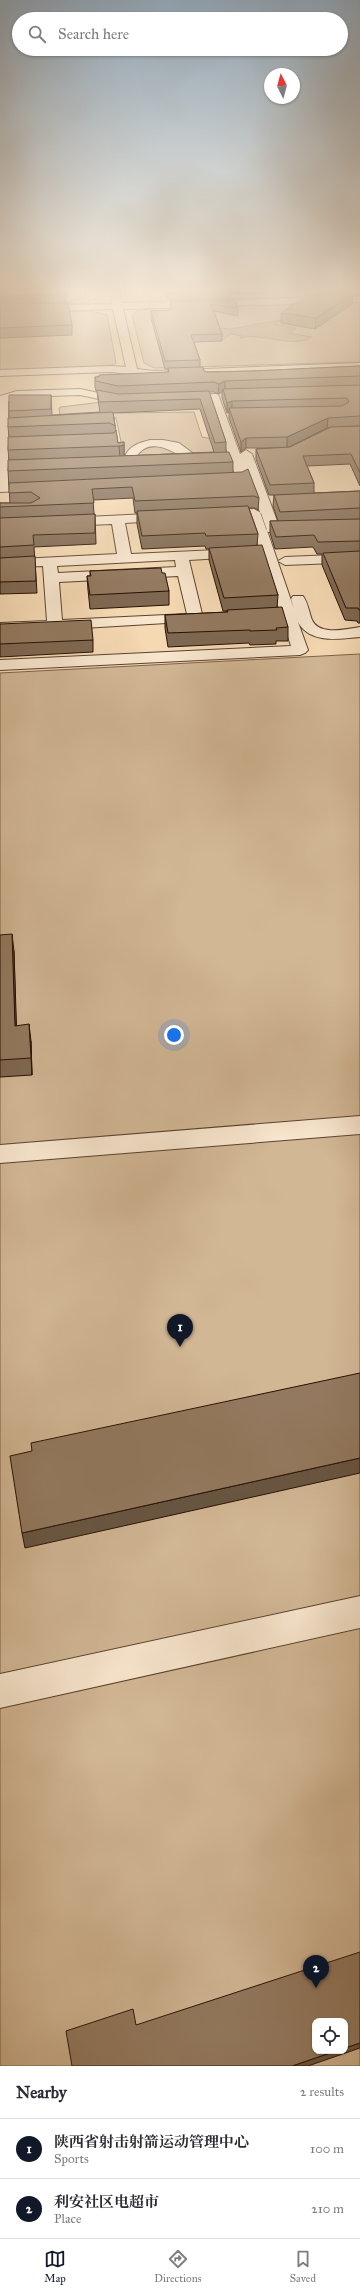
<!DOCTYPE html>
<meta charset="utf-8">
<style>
:root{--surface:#fff;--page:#f7f7f7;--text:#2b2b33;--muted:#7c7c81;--line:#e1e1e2;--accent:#111827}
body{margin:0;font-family:"IM FELL Great Primer","Noto Serif SC",serif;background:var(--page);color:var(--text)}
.controls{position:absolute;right:12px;bottom:12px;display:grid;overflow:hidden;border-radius:8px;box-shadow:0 1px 3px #0004}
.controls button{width:36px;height:36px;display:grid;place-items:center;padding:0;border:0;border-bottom:1px solid var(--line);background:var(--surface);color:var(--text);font:20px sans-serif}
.compass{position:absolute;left:264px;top:68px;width:36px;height:36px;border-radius:50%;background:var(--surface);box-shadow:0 1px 3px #0004;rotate:354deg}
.you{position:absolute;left:174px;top:1035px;width:14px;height:14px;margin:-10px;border:3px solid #fff;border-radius:50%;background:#1a73e8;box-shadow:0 0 0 6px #1a73e833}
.badge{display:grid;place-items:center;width:26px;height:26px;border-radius:50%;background:var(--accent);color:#fff;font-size:13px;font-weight:700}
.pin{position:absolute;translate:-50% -33px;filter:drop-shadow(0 1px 2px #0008)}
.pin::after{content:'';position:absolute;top:21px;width:14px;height:12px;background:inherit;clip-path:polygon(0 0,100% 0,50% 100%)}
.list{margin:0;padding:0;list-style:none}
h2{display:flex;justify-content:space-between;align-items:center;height:52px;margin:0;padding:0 16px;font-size:17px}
h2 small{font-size:13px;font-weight:400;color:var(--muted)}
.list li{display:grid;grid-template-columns:26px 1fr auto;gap:12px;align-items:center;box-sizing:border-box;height:60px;padding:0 16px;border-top:1px solid var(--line)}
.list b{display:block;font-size:15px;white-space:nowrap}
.list p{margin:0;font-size:13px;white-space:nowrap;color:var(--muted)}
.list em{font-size:13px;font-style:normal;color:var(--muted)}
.icon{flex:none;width:22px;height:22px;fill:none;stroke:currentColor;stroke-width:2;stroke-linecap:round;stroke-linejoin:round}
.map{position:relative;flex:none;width:360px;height:2066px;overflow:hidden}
.search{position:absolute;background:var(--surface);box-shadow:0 1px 3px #0004;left:12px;right:12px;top:12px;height:44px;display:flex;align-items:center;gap:10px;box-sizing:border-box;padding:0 14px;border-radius:22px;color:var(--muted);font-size:15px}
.sheet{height:172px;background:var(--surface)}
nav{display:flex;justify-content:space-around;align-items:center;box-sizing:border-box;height:56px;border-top:1px solid var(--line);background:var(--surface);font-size:11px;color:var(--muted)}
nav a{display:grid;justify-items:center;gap:2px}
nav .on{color:var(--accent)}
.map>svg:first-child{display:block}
.green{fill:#d2b795;stroke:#7d644c;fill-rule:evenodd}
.water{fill:#af9577;stroke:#796049}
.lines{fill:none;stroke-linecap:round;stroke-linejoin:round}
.minor-casing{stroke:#5b432f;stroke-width:2}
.minor{fill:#f8e6ce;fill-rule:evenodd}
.wall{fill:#7e6852;stroke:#281103;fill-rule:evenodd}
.shaded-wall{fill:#675542;stroke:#281103}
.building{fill:#93795f;stroke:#281103}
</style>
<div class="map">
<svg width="360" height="2066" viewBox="0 0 360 2066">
<rect width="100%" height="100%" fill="#f5d9b3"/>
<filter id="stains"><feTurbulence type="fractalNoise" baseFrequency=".005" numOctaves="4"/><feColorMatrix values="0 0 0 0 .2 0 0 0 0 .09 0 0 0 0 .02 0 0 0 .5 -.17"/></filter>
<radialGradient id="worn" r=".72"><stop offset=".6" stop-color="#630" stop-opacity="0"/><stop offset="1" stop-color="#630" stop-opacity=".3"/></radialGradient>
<path class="green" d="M85,291H97L99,298L85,303L22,305V303L69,302L85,297Z
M360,302V362L154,368L144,363L132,315L137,311L148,309Z
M91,311L107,315L116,363L109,367L0,371V314Z
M102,402L117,413L194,412L202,437L213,439L220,452L124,456L116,418L60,416L59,408L61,407Z
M360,654V2066H0V673ZM315,2021H345V2051H315Z"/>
<path class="water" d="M286,319L274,324L296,328L289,333L312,337C294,349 261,332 240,338L242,336L231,334L222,340L207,327L231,329Z"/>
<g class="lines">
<defs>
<path id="minor" d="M109,291H119L122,303L360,296V302L123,309L137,369L154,371L360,363V369L154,377L111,372L0,376V370L111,366L126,367L113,309L0,313V307L112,304Z
M80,389L118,397L218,394L240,454L246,450L252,454L280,529L278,532H268L266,529L248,478L242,482L0,492V396L17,391ZM80,395L118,403L210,400L235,475L8,485V401L18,397Z
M150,440H163L179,443L195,455L207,456L209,459C196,477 161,429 139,453C137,455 136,460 133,464L119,467L113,463L115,460L124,458C129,446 138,443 150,440Z
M254,509L261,513L294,609L291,599L293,596H303C308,603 309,612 312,620C319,636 347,629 360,627V637C339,639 310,644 298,622L308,650L305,653L300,655L0,670V660L291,646L249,517L222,519L215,515L222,511Z
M168,513L175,517L173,520L125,523L131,554L239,549L246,553L239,557L189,560L203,618L200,621L0,633V623L47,621L43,566L0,568V560L117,554L112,524L66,526L59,522L66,518ZM175,560L176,567L58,573L57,566ZM178,576L187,614L62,620L59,582Z
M360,554V562L285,565L278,561L285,557Z
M360,1116V1134L0,1163V1145Z
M360,1596V1628L0,1708V1674Z"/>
</defs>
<use href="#minor" class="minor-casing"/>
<use href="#minor" class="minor"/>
</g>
<path class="wall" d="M0,291L66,294V303L72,325V335L0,338Z
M164,291H313L230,294V298L167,300Z
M322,291H360V295H353L352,304L315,329L281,323V313L322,295Z
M234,300L238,308V316L214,311L222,334V341L194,342L200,360V367L204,371L208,372L253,371L360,366V426L327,428L287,447H290L360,426V486L350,464L307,466L314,483V493L360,491V623H358L357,621L345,620L322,565V554H317L313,547L275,549L270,533V521H278L273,506L274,495H269L256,459V449L282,448H246L241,452L229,418V412L227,413L222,398V392L218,394L214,392H209L226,442V452L233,462V473L259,498L258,510L254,508H249L258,534L257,545L278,595L277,607L288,627V641H276V644L250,645L249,643L168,647L165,628V615L227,612V611H223L209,560V549H206L205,546L142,549L137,524V513H135L133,498L93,500L94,514H95L96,544L34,547L37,593L0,594V503H10L8,471L9,460L8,450L9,437L8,427L9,418V411L51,395L52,415L100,412L98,400L97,391H96L95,387V377L168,372V369H165L151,318V311L170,310V302ZM200,409L214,452L124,456V442L118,443L113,413Z
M90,571L162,573L169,591V605L90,609L88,590L87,576H90Z
M0,624L93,640V652L0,657Z
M0,935L14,951L16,1025L31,1041L32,1075L0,1077Z"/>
<path class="shaded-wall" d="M353,294L352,304L315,329L316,318Z
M225,381V390L223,389L222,392L218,394L219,384Z
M232,401V410L229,408V412L227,413V403Z
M328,418L327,428L287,448V437Z
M246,438V448L241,452V442Z
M124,445V457L120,458L119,446Z
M12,934L14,951L17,1042L15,1026Z
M29,1024L31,1041L32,1075Z
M360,1458V1473L25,1548L22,1533Z
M360,2043V2048L308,2066H292L336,2051H345V2048Z"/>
<path class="building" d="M0,291H63L66,294L0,296Z
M166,291H220L167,293Z
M353,294L316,318L281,313L308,295Z
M234,300L238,308L211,304L222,334L191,335L200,360L165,361L151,311L172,310L170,302Z
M0,303H68L72,325L0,328Z
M360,366V376L225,381L219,384L214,382L118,386L96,381L95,377H99V375L169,372L168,368L203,367L204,371L208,372L253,371Z
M360,385V416L328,418L287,437L246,438L241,442L229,408L342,406L349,402L347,398L232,401L227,403L223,389Z
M97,390L118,394L209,391L226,442L215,443L200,399L99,402Z
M9,395H51V409L9,411Z
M113,412L115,426L110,423L8,427V418Z
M360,426V473L351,454L303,456L314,483L270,485L256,449L290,447L331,427Z
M116,430L118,443L124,442V445L119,446L8,450V437L114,433Z
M229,452L233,462L8,471V460Z
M248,469L259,498L254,496L135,501L132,487L92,489L94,503L0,507V503H31L40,498L31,492L9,493V483L242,472Z
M360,491V508L280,512L274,495Z
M248,506L258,534L206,536L205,533L142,536L137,511Z
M95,514V533L33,535L34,545L0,547V518Z
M360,519V541L318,542L314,535L276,537L270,521Z
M262,545L278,595L224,598L209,548Z
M360,551V610H359L358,608H346L323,553Z
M35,556L36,581L0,582V558Z
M161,568L162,573H165L169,591L90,595L87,576H91L90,571Z
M282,607L288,627L276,628L277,630L250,631V630L168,633L165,615L228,612L227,610Z
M91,620L93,640L0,644V624Z
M12,934L15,1026L29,1024L31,1058L0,1060V935Z
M360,1373V1458L22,1533L10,1456L32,1451L31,1443Z
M360,1952V2043L345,2048V2021H315V2051H336L292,2066H72L66,2031L133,2009L136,2025Z"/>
<linearGradient id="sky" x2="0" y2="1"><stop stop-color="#91a8bb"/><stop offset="0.5" stop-color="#faeedd"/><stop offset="1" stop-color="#faeedd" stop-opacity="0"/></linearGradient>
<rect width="360" height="581" fill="url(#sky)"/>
<rect width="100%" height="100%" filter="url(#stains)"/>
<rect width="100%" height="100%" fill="url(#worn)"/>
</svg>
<div class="controls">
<button><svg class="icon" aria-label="locate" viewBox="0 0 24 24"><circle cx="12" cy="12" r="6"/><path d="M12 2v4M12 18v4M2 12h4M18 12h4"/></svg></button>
</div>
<svg class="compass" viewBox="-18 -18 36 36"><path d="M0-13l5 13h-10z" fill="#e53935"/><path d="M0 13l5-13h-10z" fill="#7c7c81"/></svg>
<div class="you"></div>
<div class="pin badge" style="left:180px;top:1347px">1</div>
<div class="pin badge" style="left:316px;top:1988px">2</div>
<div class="search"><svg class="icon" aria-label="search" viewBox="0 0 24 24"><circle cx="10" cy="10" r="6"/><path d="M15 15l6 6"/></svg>Search here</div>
</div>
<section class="sheet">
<h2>Nearby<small>2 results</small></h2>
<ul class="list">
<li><span class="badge">1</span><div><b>陕西省射击射箭运动管理中心</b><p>Sports</p></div><em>100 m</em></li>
<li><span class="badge">2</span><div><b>利安社区电超市</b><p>Place</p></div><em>210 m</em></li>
</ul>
</section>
<nav>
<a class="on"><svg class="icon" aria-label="map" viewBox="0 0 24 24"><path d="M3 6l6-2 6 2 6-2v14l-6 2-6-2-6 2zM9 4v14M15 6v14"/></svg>Map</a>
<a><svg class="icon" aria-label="directions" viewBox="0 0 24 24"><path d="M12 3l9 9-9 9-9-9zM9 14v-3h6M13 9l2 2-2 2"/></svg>Directions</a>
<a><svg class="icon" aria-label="saved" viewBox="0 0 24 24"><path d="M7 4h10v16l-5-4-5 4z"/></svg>Saved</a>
</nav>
